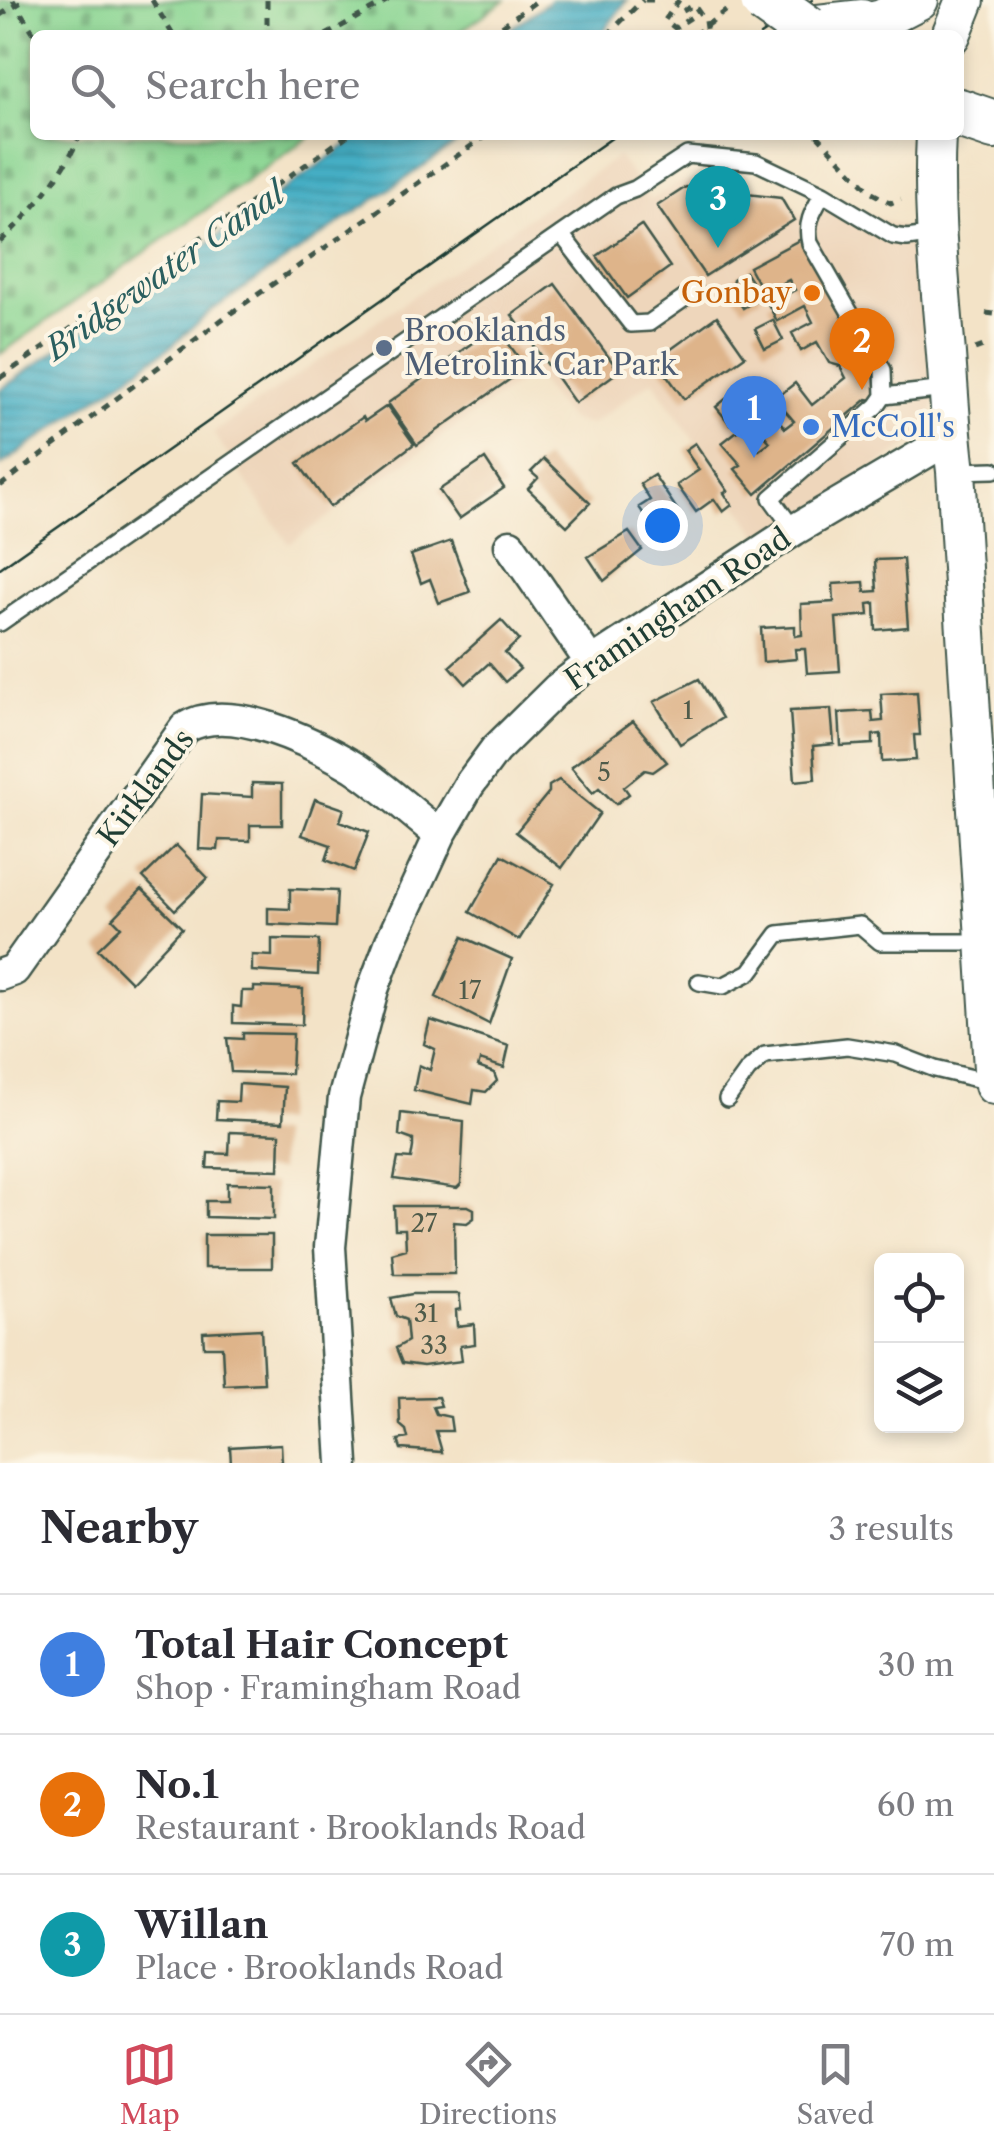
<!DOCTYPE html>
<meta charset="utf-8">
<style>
:root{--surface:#fff;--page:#f7f7f7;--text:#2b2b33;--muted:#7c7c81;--line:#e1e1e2;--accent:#d1495b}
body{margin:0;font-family:"Libre Caslon Text",serif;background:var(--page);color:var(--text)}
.controls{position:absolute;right:30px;bottom:30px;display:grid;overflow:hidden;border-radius:15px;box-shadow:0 5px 15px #0003}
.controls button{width:90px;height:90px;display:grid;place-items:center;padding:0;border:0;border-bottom:2px solid var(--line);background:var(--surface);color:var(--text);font:50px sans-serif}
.you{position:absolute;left:662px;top:525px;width:35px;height:35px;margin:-25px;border:8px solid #fff;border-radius:50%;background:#1a73e8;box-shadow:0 0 0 15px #1a73e833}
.badge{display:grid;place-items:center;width:65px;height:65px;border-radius:50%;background:var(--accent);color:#fff;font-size:32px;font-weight:700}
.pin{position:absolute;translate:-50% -82px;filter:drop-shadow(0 2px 5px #0008)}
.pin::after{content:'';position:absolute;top:52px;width:35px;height:30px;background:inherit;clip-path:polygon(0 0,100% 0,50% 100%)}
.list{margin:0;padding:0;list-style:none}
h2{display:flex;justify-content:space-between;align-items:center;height:130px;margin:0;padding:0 40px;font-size:42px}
h2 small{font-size:32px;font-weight:400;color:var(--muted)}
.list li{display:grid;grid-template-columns:65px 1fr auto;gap:30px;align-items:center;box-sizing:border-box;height:140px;padding:0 40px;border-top:2px solid var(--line)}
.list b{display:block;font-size:38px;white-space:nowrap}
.list p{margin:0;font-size:32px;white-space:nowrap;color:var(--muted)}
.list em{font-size:32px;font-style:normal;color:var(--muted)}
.icon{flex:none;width:55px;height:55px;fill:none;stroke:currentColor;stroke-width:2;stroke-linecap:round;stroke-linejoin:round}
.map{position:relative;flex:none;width:994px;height:1463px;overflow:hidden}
.search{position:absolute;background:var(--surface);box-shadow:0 5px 15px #0003;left:30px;right:30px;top:30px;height:110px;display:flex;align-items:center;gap:25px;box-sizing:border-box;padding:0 35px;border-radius:15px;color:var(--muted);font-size:38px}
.sheet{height:550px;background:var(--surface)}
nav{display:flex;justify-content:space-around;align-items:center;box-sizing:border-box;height:140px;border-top:2px solid var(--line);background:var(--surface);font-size:28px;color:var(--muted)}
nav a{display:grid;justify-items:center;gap:5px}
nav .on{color:var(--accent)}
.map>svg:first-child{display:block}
.built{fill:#eed6bb}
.cemetery{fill:url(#cemetery-stones);stroke:#548963;stroke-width:2.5}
.water{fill:url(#water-rules);stroke:#32767c;stroke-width:2.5}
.building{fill:#deb48a}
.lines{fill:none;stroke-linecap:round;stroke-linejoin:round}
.service-casing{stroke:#3f564a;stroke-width:20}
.minor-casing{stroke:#3f564a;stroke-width:35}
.tertiary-casing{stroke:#3f564a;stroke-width:42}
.primary-casing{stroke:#3f564a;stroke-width:52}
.path{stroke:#3f564a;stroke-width:5;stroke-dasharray:8 8;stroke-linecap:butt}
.service{stroke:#fff;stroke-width:15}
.minor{stroke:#fff;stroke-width:30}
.tertiary{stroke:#fff;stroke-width:38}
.primary{stroke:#fff;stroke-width:48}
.tram{stroke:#1f3d34;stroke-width:2.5}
.primary-bridge-casing{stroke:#3f564a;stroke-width:52;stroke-linecap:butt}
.path-bridge{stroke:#3f564a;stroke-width:5;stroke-dasharray:8 8;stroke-linecap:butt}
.primary-bridge{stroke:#fff;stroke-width:48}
.food-dot{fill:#e8710a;stroke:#fcf5e5;stroke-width:4}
.service-dot{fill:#5c6f8a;stroke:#fcf5e5;stroke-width:4}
.shop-dot{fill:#3f7fe0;stroke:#fcf5e5;stroke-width:4}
.labels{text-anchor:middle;stroke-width:8;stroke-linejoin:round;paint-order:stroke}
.number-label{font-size:25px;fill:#4f5b4a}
.food-label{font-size:30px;fill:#c56008;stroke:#fcf5e5;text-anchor:end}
.service-label{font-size:30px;fill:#4e5e75;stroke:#fcf5e5;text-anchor:start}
.shop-label{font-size:30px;fill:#366cbe;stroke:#fcf5e5;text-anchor:start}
.street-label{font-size:30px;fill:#1f3d34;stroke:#fcf5e5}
.water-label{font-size:32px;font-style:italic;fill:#2a5f5f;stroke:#fcf5e5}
</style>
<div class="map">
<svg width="994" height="1463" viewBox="0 0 994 1463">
<defs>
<pattern id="cemetery-stones" width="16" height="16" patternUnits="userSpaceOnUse" patternTransform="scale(2.5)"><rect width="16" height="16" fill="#89d592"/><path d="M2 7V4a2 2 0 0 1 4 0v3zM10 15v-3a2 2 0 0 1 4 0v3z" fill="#6fae78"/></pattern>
<pattern id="water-rules" width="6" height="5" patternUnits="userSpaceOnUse" patternTransform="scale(2.5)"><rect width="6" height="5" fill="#45aec4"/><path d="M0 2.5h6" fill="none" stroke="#398fa0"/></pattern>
</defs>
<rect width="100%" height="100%" fill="#fcf5e5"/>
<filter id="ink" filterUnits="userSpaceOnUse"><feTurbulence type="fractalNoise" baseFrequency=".01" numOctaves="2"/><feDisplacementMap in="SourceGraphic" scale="20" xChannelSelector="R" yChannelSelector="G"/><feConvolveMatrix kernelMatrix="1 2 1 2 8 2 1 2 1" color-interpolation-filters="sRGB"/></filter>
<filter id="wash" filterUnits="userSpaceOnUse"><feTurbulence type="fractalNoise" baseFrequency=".0048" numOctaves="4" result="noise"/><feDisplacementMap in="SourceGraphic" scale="40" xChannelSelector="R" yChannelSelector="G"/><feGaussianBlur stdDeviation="2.25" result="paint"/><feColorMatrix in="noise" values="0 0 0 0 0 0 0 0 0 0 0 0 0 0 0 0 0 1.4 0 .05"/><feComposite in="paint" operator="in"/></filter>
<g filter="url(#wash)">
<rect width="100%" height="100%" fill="#f3e3c7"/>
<path class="built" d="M618,156L650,200L682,181L785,190L801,217L830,202L918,232L934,406L930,423L914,441L763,542L653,380L590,425L570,420L532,373L289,544L213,433Z"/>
<path class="cemetery" d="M0,0H505L455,35H35V135H312L0,354Z"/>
<path class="water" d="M551,0H627L601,35H502Z
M361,135H469L211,311L173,345L0,466V390Z"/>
<g id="blocks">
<path class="building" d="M686,187L781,198L794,220L705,276L657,206Z
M641,225L670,267L627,298L597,256Z
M805,237L881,369L874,400L867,399L756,494L735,469L741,465L722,443L741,428L759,450L770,442L752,421L768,407L785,428L794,421L775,399L795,383L812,405L846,378L840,366L829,363L817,342L801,351L792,333L813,322L805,306L777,321L768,304L795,290L789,280L763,293L749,267Z
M745,272L761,297L743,308L731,290L733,279Z
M555,284L619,371L575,403L512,315Z
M717,316L745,356L684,399L656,360Z
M773,320L783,340L765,349L755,329Z
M496,326L526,368L417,445L388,403Z
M734,392L748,410L730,424L716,407Z
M387,406L414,444L330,507L298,463L363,417L365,421Z
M695,443L728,491L724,493L732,505L723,512L714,499L696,512L677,485L699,470L685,450Z
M485,459L504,488L459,519L439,490Z
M544,459L590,503L567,526L528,489L538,478L531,472Z
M654,475L684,520L673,527L677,534L664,544L639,507L650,500L640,484Z
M629,532L642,550L604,581L588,557Z
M451,541L470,592L439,603L430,579L421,583L411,555Z
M903,559L908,627L876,630L875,603L868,604L869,615L836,618L840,671L807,673L805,649H795L796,659L763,662L761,628L795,626V636L802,635L801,604L834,602L833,584L864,582L865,592L877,591L875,560Z
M501,620L519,640L505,653L520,669L505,682L489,663L466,684L450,666Z
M699,679L722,718L680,744L654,702Z
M917,692L920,735H914L916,760L882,762L881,734L873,735V744L841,746L839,713L872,711L873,722L883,721L881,694Z
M831,709L834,744L813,746L815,779L795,781L790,711Z
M633,721L667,762L653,772L645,770L624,787L629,794L616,804L599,788L593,793L571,767Z
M559,780L600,813L562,868L516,832L549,792V786Z
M252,783L282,784V825H250V841L219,840L218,850L199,849L202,794L252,797Z
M315,799L344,809L340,821L369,832L354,871L326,860L331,845L302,835Z
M176,845L208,878L175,910L143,877Z
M502,855L554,884L519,940L470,912Z
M142,889L182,928L131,982L98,949L121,927L113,919Z
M290,889L337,891L335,927L268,924V908L290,909Z
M463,937L512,959L489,1024L436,997Z
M272,939L319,940L318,975L252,971V955L272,956Z
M254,987L303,989L302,1025L233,1023V1006L241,1007L242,991H254Z
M430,1020L509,1046L504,1068L480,1060L478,1067L494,1073L497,1081L486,1092L474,1090L472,1104L414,1090L419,1065L430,1070L435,1049L424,1044Z
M243,1033L293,1034L291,1074L231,1072L227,1038L243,1039Z
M239,1084L285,1087L283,1122L216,1119L217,1101L238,1102Z
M401,1113L464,1121L461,1184L457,1188L394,1179L398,1158L411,1159L413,1147V1140L399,1135Z
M230,1132L280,1134L279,1170L207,1168L208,1153L229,1154Z
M227,1183L274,1184V1219L206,1217V1201H227Z
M394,1206H468L474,1209V1218L467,1223L454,1222L455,1274H394L392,1253L406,1249L405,1229H395Z
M204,1235H272V1268H204Z
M412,1294H459L461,1309L456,1310L457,1326L474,1324L475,1344L460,1346L462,1361L423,1366L402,1363L396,1348L408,1341L406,1320L396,1316L391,1298Z
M261,1329L264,1383L224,1385L222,1347H204L203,1332Z
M438,1397L441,1406L433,1407L436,1414L450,1417L452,1431H436L442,1452L401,1449L398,1440L408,1438L406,1430L400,1425L399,1398Z
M281,1444L282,1463H231L230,1447Z"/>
</g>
</g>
<g filter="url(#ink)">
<use href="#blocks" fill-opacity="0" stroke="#3f564a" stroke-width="2.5"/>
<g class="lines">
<defs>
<path id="service" d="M561,234L631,324L649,323L695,291
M884,396L946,389
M956,471L994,470
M794,530L771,498L877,406L884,396L883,370L810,243C805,223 813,211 823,194
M0,623L616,196L635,189L687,155L756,162L823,194L893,236L907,238L935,234
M699,982L723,986L750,972L778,934L860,925L880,942H986
M727,1099L748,1070L765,1055L847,1046L896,1054L935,1069L994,1083"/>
<path id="minor" d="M510,545L591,663
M0,975L14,970L185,728C229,700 314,743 354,767C384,787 412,813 440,835
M343,1463L330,1247L344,1097L373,989L391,941L440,835L469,785L495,750L557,689L591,663L794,530L930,450L952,444"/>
<path id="tertiary" d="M861,24L882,19L919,0
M951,35L965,0
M936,135C932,209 940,280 946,354C949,393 951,432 956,471L994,1085"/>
<path id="primary" d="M807,30L861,24
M959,113L994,125"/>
</defs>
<use href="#service" class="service-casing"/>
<use href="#minor" class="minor-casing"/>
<use href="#tertiary" class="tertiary-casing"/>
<use href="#primary" class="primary-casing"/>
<path class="path" d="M13,0L35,35
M152,0L173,35
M267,0V35
M645,0H657
M679,0L665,20L675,28L699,12
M683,11L694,5L705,21L707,35
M0,15L25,0
M326,35L388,0
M489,35L538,0
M607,35L643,0
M817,135L872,193L891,203L901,199
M0,242C31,213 64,174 80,135
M986,313L994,314
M975,349L986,345
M0,378L348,135
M0,486L224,318L487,135"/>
<use href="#service" class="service"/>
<use href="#minor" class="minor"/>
<use href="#tertiary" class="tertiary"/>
<use href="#primary" class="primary"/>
<path class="tram" d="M760,35L812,0
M0,568L616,135"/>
<defs>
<path id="primary-bridge" d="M765,0L807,30"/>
</defs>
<use href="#primary-bridge" class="primary-bridge-casing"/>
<path class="path-bridge" d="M694,35L731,7"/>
<use href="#primary-bridge" class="primary-bridge"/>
</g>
</g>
<circle class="food-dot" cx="812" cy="293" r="10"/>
<circle class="service-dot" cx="384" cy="348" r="10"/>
<circle class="shop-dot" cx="811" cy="427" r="10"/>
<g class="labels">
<g class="number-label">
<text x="688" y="719">1</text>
<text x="604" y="781">5</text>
<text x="470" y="999">17</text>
<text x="424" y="1232">27</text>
<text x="426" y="1322">31</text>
<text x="434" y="1354">33</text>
</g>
<g class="food-label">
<text x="792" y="303">Gonbay</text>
</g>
<g class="service-label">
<text x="404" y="341">Brooklands<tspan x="404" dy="34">Metrolink Car Park</tspan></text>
</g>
<g class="shop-label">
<text x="831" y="437">McColl's</text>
</g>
<g class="street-label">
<text transform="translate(678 609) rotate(-34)" y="10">Framingham Road</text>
<text transform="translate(146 788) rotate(-53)" y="10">Kirklands</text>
</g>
<g class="water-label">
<text transform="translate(165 271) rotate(-35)" y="11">Bridgewater Canal</text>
</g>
</g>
</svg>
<div class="controls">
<button><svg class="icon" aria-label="locate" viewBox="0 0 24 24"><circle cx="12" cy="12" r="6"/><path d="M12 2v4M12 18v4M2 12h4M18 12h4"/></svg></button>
<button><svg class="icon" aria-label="layers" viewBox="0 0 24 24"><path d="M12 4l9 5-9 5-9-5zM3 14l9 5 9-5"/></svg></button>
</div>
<div class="you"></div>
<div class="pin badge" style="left:754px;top:458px;background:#3f7fe0">1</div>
<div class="pin badge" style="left:862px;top:390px;background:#e8710a">2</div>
<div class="pin badge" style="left:718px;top:248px;background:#0f9aa8">3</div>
<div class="search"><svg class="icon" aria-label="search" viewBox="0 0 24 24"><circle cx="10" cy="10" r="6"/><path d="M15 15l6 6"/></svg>Search here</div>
</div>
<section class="sheet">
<h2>Nearby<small>3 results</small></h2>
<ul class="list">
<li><span class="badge" style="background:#3f7fe0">1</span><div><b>Total Hair Concept</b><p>Shop · Framingham Road</p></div><em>30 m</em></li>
<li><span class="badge" style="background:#e8710a">2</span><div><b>No.1</b><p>Restaurant · Brooklands Road</p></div><em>60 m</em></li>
<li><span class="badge" style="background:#0f9aa8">3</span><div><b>Willan</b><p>Place · Brooklands Road</p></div><em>70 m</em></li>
</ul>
</section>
<nav>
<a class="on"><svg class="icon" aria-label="map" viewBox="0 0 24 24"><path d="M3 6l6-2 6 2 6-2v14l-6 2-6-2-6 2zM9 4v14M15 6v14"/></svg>Map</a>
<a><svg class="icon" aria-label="directions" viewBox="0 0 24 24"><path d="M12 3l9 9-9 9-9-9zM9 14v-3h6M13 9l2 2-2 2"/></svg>Directions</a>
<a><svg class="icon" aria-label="saved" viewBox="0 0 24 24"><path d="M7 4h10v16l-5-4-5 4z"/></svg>Saved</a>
</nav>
